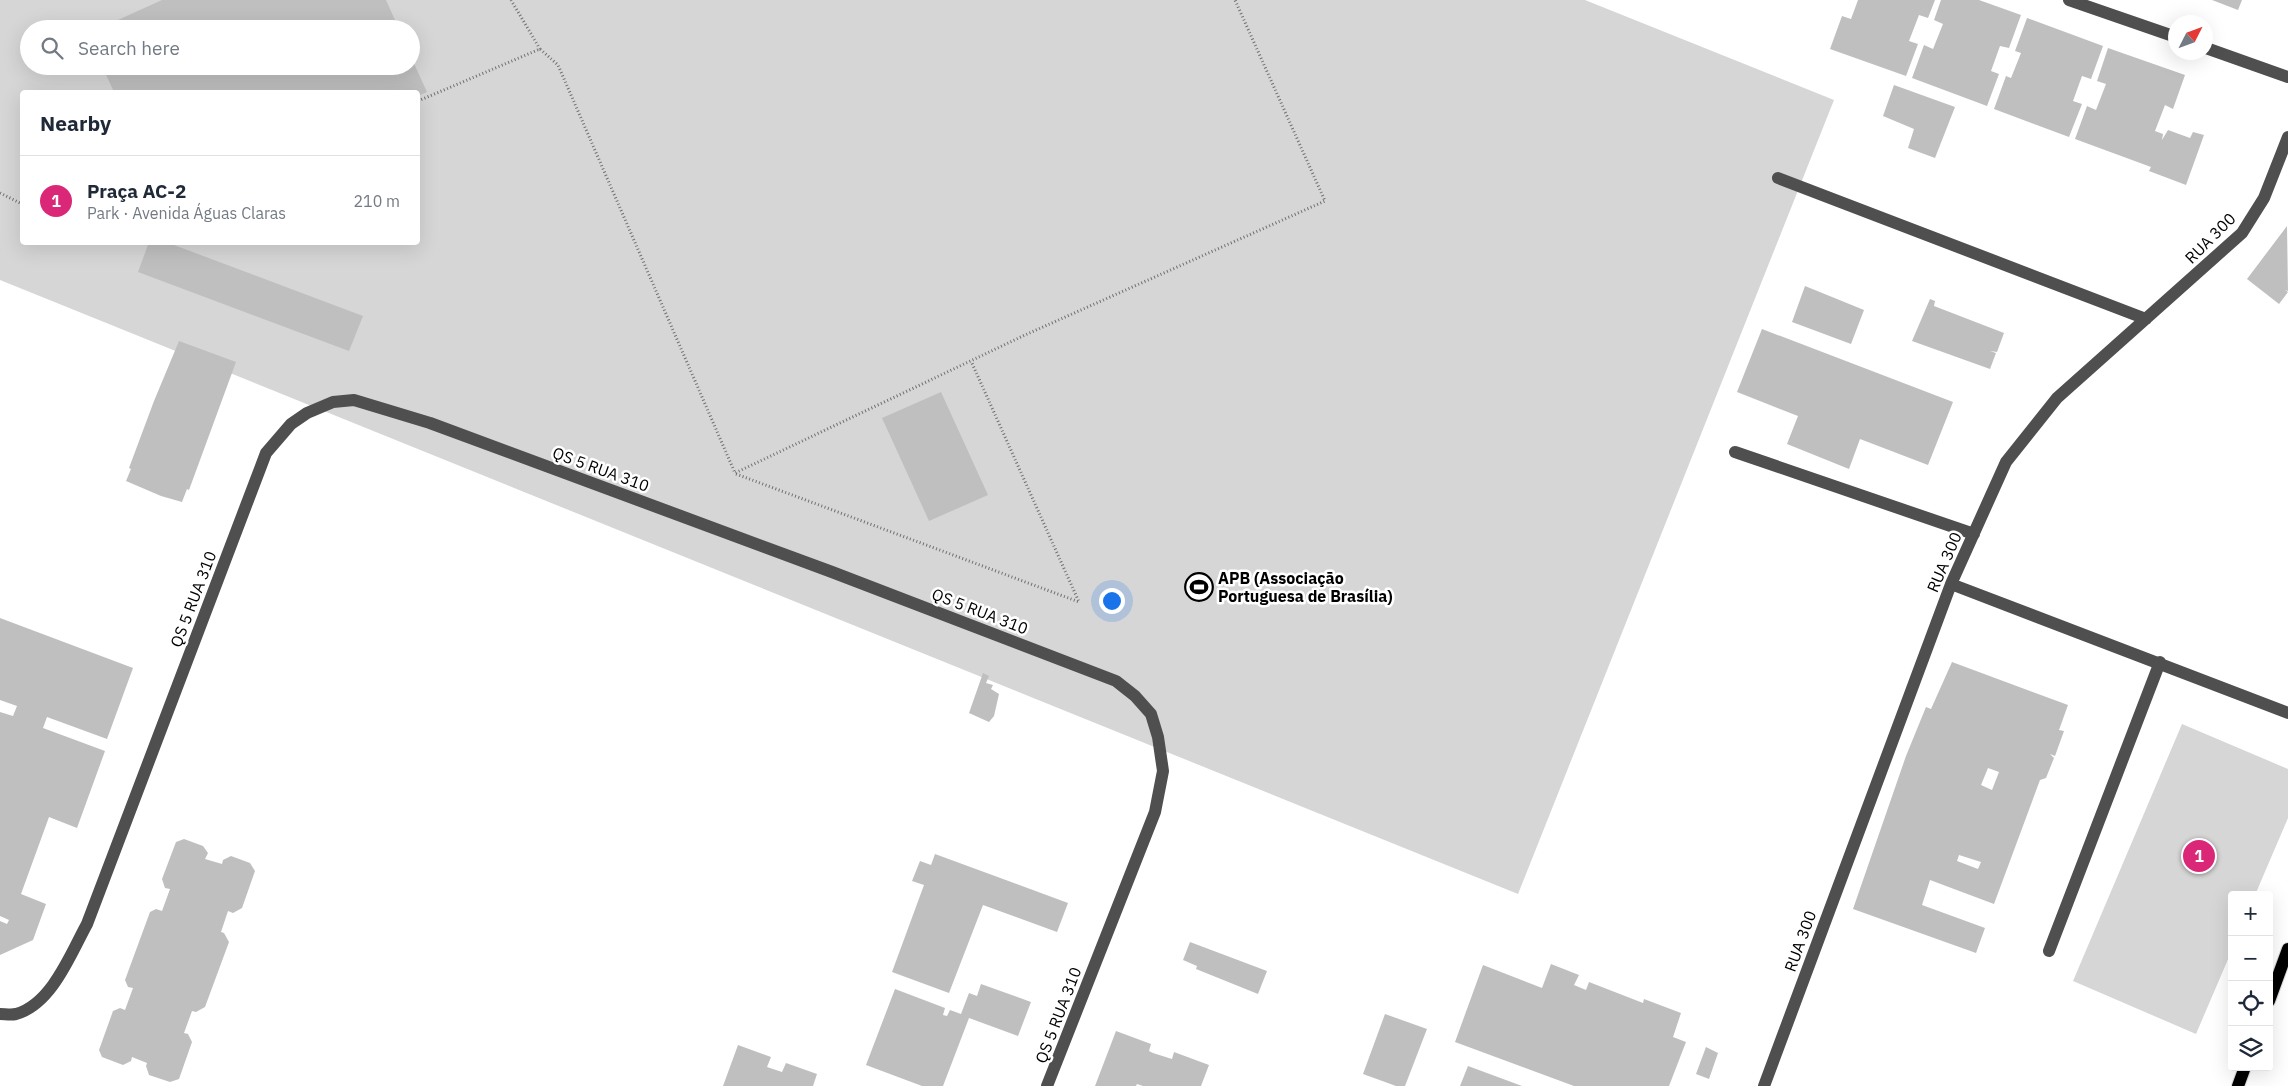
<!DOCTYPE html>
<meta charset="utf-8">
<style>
:root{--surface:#fff;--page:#f6f6f7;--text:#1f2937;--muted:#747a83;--line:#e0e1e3;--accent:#db2777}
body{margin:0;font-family:"IBM Plex Sans",sans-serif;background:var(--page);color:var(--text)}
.controls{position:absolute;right:15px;bottom:15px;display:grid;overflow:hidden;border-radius:5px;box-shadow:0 5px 20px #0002}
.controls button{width:45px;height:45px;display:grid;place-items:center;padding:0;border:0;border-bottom:1px solid var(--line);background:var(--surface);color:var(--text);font:25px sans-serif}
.compass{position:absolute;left:2168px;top:15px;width:45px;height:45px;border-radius:50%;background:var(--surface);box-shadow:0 5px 20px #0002;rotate:48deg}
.you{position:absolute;left:1111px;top:600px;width:18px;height:18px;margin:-12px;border:4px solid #fff;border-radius:50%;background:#1a73e8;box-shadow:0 0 0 8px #1a73e833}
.badge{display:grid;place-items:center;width:32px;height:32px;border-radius:50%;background:var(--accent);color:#fff;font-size:16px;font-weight:700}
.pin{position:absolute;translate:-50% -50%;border:2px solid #fff;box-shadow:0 1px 5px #0006}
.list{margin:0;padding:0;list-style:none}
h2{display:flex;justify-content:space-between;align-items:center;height:65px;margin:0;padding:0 20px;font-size:21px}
h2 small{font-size:16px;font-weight:400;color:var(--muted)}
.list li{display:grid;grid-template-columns:32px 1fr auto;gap:15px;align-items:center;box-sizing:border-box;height:90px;padding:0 20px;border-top:1px solid var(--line)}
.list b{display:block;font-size:19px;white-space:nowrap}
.list p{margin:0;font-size:16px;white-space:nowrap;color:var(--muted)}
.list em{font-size:16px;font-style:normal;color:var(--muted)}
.icon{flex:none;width:28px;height:28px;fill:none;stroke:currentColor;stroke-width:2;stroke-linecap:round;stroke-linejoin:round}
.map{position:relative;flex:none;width:2288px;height:1086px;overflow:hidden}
.search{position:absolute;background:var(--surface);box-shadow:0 5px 20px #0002;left:20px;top:20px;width:400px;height:55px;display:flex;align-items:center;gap:12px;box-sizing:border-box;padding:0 18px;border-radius:28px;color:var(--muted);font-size:19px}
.panel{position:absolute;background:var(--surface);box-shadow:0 5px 20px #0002;left:20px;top:90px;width:400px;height:155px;border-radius:5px}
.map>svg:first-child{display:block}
.green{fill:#d6d6d6;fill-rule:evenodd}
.building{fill:#bfbfbf;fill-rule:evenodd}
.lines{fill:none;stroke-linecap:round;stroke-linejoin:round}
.major-casing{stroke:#dbdbdb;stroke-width:14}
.path{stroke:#717171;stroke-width:3;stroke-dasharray:1 2.5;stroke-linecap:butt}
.minor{stroke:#4f4f4f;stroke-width:12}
.major{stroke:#000;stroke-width:12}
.labels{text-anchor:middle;stroke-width:5;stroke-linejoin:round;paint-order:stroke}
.street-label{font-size:16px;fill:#000;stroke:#fff}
.poi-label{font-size:16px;font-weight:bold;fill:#000;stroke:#fff;text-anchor:start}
</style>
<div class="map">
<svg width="2288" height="1086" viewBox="0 0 2288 1086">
<rect width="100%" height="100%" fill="#fff"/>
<path class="green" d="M0,0H1585L1834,100L1518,894L0,280ZM29,29H411V66H29ZM22,92H418V242H22Z
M2182,724L2288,769V818L2255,895H2232V950L2196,1034L2073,981Z"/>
<path class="building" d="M162,0H386L399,29H98Z
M1858,0H1935L1928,18L1919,15L1909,41L1918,44L1906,76L1830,49L1842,16L1851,19Z
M1941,0H1979L2021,15L2009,48L2000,46L1991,71L1999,74L1987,106L1912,78L1924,45L1933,49L1943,24L1934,20Z
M2212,0H2242L2238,10Z
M2027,18L2103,46L2091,79L2082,76L2073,101L2082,104L2069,137L1994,109L2006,76L2011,78L2021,53L2015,51Z
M2108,48L2185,75L2173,109L2165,105L2155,131L2163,134L2162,140L2168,130L2190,138L2193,132L2204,135L2186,185L2149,171L2151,167L2075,139L2087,106L2096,110L2106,84L2097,81Z
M411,57L427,92L418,96V92H114L102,66H411Z
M1894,85L1955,107L1935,158L1908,148L1914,129L1883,116Z
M2287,226L2288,291L2285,290L2288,292L2279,304L2247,279Z
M149,242H166L363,316L349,351L138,272Z
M1805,286L1864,310L1851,344L1792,322Z
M1930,299L1935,301L1934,306L2004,333L1997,352L1990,351L1996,353L1990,369L1912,341Z
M1762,329L1953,402L1928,465L1860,439L1849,469L1787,444L1798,416L1737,392Z
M179,341L236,362L189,490L187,489L182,502L161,496L126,481L131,469L129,468L154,401Z
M941,392L988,495L929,521L882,418Z
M0,618L133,668L107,739L47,717L43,728L105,751L77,828L49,817L21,894L46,904L33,940L0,955V921L7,924L9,920L0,916V712L13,716L17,706L0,700Z
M1952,662L2068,705L2059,730L2064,731L2055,756L2050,754L2054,758L2046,778L2040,780L1994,904L1930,880L1922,905L1985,928L1976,953L1853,909L1906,756L1926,707L1931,709ZM1988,768L1999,772L1992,790L1981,785ZM1959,855L1981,862L1978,869L1957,861Z
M983,673L989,676L986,683L993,685L991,689L999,694L994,716L989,722L969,713Z
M184,839L203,846L208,853L205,859L222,864L223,860L231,856L250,863L255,871L242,908L233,913L228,911L221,932L224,933L229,942L205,1007L196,1012L192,1011L184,1033L188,1034L192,1042L179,1079L170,1082L149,1075L146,1066L147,1063L132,1057L131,1061L123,1065L102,1057L99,1050L113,1011L120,1008L125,1010L133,988L128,987L125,980L150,912L156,909L162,911L170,889L165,888L162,879L176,842Z
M935,854L1068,903L1057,932L983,905L949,993L892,972L924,885L912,881L920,861L931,865Z
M1190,942L1267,971L1258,994L1196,969L1197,966L1183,960Z
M1551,964L1579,975L1574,985L1586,990L1589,982L1643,1003L1644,999L1681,1013L1673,1037L1686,1042L1669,1086H1574L1455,1042L1483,965L1542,988Z
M981,984L1031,1002L1018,1036L969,1018L943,1086H922L866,1065L895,989L945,1008L943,1015L947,1016L950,1010L961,1014L969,993L977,996Z
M1385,1014L1427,1029L1405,1086H1396L1363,1074Z
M1116,1031L1151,1044L1149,1051L1153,1053L1172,1059L1174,1052L1209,1065L1201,1086H1143L1137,1084L1136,1086H1095Z
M738,1045L771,1057L767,1067L782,1072L786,1063L817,1074L813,1086H723Z
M1706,1047L1718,1053L1709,1079L1696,1074Z
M1468,1066L1522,1086H1460Z"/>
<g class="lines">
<defs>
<path id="major" d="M2269,1001L2288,949
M2238,1086L2245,1067"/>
</defs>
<use href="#major" class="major-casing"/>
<path class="path" d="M511,0L540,49
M418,101L540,49L558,65L735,473L1025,335L1325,201L1235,0
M0,193L22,204
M736,474L1079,602L971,361"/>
<path class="minor" d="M2069,0L2176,37
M2206,48L2288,77
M1778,178L2146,319
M1735,452L1974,534
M1951,584L2288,713
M2049,951L2160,662
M0,1014C5,1014 11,1015 16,1014C52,1004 71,953 87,924L266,453L291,424L307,413L333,402L354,400L430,423L832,572L1116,681L1135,696L1151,714L1158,737L1163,771L1155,812L1047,1086
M1764,1086L1951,584L2006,462L2057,398L2242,233L2264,198L2288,137"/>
<use href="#major" class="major"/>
</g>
<defs>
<symbol id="stadium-ring" viewBox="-11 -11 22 22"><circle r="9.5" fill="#fff" stroke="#000" stroke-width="1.5"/><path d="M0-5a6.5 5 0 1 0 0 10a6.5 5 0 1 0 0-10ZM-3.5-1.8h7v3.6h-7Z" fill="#000"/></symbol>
</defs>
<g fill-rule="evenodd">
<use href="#stadium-ring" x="1183" y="571" width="32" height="32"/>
</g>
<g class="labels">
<g class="street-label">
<text transform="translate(2210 238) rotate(-45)" y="6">RUA 300</text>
<text transform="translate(601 469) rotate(20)" y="6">QS 5 RUA 310</text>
<text transform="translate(1944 562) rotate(-67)" y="6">RUA 300</text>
<text transform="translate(193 599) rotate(-69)" y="6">QS 5 RUA 310</text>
<text transform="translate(980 611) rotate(21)" y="6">QS 5 RUA 310</text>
<text transform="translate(1800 941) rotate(-70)" y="6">RUA 300</text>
<text transform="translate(1058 1015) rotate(-69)" y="6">QS 5 RUA 310</text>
</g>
<g class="poi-label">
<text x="1218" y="584">APB (Associação<tspan x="1218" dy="18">Portuguesa de Brasília)</tspan></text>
</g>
</g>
</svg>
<div class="controls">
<button>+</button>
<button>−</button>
<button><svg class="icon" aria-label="locate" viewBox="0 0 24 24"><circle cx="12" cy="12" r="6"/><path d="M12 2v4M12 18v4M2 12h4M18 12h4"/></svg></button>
<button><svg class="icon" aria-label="layers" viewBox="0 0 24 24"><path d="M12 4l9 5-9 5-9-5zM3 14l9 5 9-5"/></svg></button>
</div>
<svg class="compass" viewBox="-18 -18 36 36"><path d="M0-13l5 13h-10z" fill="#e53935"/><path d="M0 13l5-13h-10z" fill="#747a83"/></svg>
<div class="you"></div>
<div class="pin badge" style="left:2199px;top:856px">1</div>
<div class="search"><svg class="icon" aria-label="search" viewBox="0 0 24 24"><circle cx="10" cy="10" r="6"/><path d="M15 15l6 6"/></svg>Search here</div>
<section class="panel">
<h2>Nearby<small></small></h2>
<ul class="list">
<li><span class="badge">1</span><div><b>Praça AC-2</b><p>Park · Avenida Águas Claras</p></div><em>210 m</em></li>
</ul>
</section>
</div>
